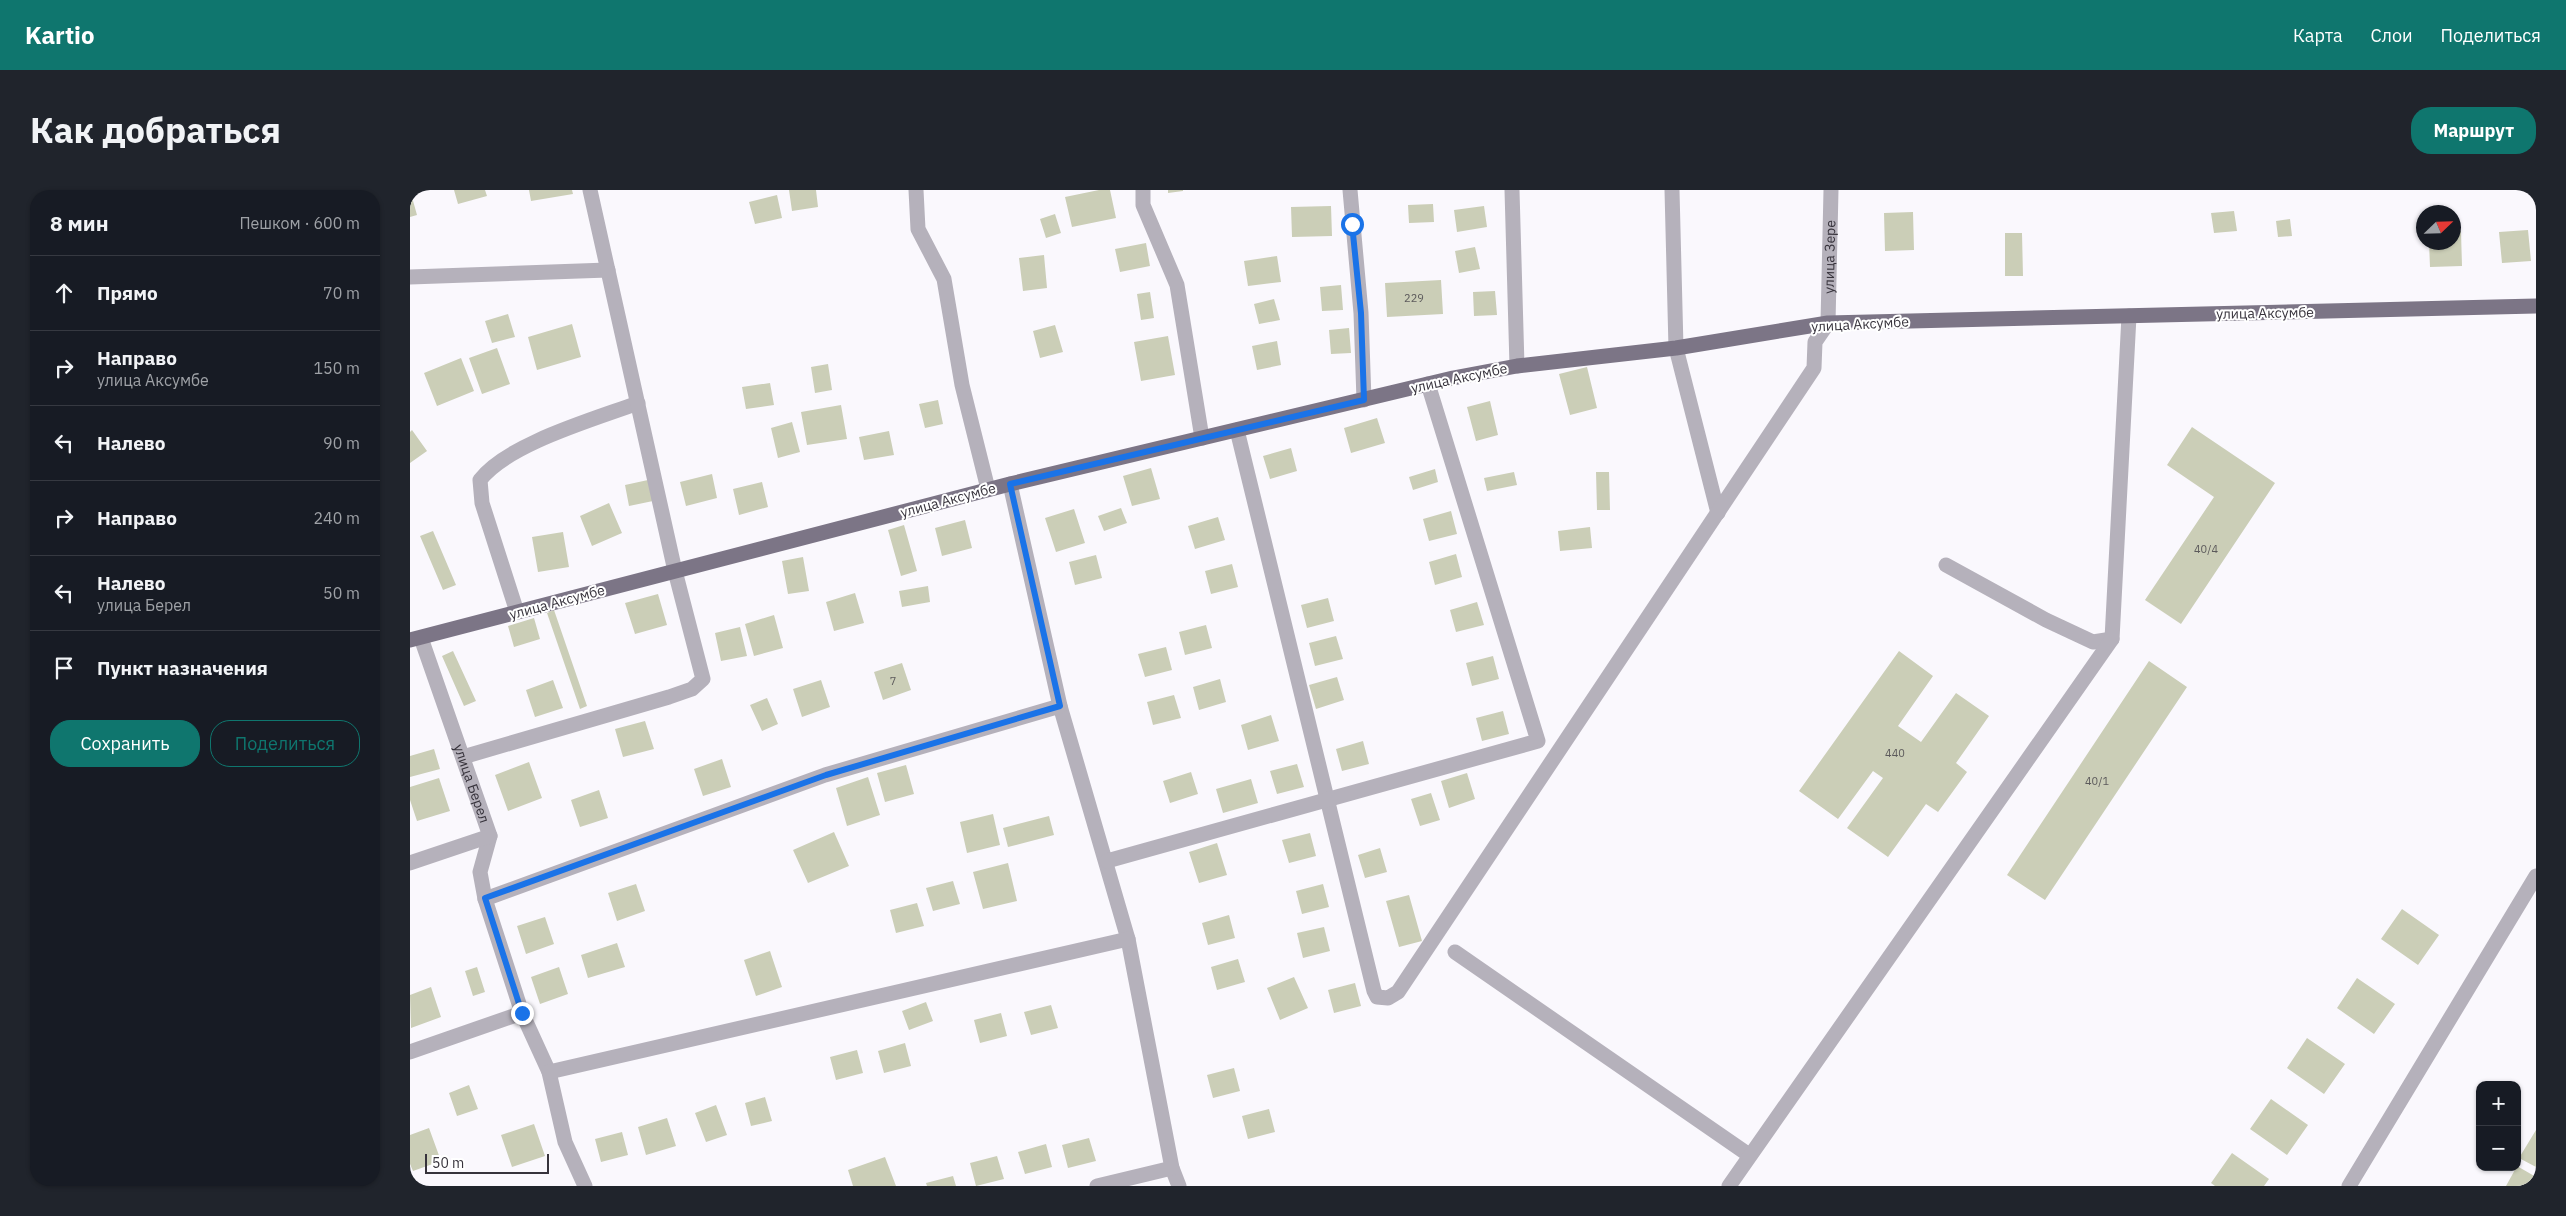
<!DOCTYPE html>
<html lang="ru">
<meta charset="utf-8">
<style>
:root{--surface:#171b24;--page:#20242c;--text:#f1f3f6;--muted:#9ea1a6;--line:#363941;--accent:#0f766e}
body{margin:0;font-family:"IBM Plex Sans",sans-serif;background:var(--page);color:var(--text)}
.controls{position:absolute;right:15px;bottom:15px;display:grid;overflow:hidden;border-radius:10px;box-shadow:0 1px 4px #0004}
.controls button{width:45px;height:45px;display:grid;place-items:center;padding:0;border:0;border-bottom:1px solid var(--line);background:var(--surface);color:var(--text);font:25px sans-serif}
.compass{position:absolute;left:2006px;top:15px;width:45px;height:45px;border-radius:50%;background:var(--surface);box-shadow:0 1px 4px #0004;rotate:67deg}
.scale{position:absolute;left:15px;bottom:12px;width:124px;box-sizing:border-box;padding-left:5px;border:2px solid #37333c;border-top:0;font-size:14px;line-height:18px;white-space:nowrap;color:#37333c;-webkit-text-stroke:4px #fff;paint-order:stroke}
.stop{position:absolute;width:15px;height:15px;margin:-11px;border:4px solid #1a73e8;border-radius:50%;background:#fff}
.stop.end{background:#1a73e8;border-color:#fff;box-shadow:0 1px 5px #0008}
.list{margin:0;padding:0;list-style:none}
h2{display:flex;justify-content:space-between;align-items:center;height:65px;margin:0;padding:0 20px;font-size:21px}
h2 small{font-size:16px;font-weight:400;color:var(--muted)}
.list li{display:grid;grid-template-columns:32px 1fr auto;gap:15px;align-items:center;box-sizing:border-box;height:75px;padding:0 20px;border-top:1px solid var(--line)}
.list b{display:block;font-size:19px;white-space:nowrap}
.list p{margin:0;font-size:16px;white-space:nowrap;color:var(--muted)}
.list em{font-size:16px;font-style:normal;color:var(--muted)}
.actions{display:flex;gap:10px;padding:15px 20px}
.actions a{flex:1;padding:11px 0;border:1px solid var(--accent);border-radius:20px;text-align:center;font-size:18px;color:var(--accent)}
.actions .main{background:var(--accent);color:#fff}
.icon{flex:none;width:28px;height:28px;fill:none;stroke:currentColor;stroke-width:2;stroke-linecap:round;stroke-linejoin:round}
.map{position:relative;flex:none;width:2126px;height:996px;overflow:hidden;border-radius:20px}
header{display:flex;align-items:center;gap:30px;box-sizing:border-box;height:70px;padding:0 25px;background:var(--accent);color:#fff}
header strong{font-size:24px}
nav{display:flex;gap:28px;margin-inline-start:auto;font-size:18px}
.intro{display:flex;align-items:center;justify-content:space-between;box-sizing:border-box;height:120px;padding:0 30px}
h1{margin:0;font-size:35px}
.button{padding:12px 22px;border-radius:20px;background:var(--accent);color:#fff;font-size:18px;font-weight:700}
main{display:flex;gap:30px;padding:0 30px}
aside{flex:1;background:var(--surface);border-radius:20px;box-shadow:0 1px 4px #0004}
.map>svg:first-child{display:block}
.building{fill:#cbceb7}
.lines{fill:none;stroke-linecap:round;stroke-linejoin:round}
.minor{stroke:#b5b1bb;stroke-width:15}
.major{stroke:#7c7586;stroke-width:15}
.route{stroke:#1a73e8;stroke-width:6}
.labels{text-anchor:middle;stroke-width:4;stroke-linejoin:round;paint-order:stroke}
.number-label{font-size:11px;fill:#5c5a5b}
.street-label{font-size:14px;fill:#37333c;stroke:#fff}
</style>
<header>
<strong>Kartio</strong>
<nav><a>Карта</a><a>Слои</a><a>Поделиться</a></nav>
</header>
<div class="intro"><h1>Как добраться</h1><a class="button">Маршрут</a></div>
<main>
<aside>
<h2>8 мин<small>Пешком · 600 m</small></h2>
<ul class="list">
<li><svg class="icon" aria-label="ahead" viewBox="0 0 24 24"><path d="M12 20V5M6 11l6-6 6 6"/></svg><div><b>Прямо</b></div><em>70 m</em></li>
<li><svg class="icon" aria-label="right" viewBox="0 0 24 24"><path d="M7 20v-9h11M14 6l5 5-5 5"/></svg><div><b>Направо</b><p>улица Аксумбе</p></div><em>150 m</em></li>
<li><svg class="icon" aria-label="left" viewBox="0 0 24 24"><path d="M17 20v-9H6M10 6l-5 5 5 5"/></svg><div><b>Налево</b></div><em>90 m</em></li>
<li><svg class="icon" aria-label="right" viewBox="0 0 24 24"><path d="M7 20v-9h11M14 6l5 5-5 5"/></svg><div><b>Направо</b></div><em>240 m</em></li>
<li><svg class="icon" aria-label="left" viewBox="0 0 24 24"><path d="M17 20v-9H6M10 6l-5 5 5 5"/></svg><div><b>Налево</b><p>улица Берел</p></div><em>50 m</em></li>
<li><svg class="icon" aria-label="arrive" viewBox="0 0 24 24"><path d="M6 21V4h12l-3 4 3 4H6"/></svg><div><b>Пункт назначения</b></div></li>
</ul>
<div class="actions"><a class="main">Сохранить</a><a>Поделиться</a></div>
</aside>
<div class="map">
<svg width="2126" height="996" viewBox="0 0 2126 996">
<rect width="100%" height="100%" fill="#faf8fd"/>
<path class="building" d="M0,0L7,25L0,27Z
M44,0H75L77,6L48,14Z
M119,0H162L163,4L121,11Z
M379,0H406L408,17L382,21Z
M689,0H700L706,28L662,37L655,7Z
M758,0H773V1L758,3Z
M367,5L372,28L345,34L339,12Z
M1023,14L1024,32L999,33L998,15Z
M921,16L922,46L882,47L881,17Z
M1074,16L1077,37L1047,42L1044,20Z
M1824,21L1827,41L1804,43L1801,23Z
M1503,22L1504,60L1475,61L1474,23Z
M645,24L651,43L636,48L630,29Z
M1880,29L1882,46L1868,47L1866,31Z
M2118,40L2121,71L2092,73L2089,42Z
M2051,41L2052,76L2020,77L2019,52H2044V42Z
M1595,43H1612L1613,86H1595Z
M736,53L740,76L710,82L705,59Z
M1065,57L1070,79L1049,83L1045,61Z
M634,65L637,98L613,101L609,68Z
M867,66L871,92L838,96L834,71Z
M1031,90L1033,124L977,127L975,93Z
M931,95L933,120L912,121L910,97Z
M1085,101L1087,125L1064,126L1063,102Z
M740,102L744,128L731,130L727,104Z
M864,109L870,130L849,134L844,114Z
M98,124L105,147L82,153L75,131Z
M162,134L171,167L127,180L118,147Z
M645,135L653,162L630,168L623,141Z
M939,138L941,163L921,164L919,140Z
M758,146L765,185L731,191L724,152Z
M867,151L871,175L847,180L842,156Z
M87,158L100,194L72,204L59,168Z
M51,168L64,201L27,216L14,183Z
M418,174L422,200L405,203L401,177Z
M1177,177L1187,218L1160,225L1149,184Z
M360,193L364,215L336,219L332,197Z
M528,210L533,234L515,238L509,214Z
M1080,211L1088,245L1066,251L1057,217Z
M431,215L437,249L397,255L391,222Z
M967,228L975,253L941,263L934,238Z
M382,232L390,262L368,268L361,238Z
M1782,237L1865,293L1771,434L1735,410L1804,307L1757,275Z
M2,240L17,261L0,273V242Z
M479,241L484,265L454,270L449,247Z
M881,258L887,281L860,289L853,266Z
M741,278L750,309L722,316L713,286Z
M1025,279L1028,292L1003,300L999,287Z
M1104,282L1107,295L1077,301L1074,288Z
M1186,282H1199L1200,320H1187Z
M302,284L307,308L276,316L270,292Z
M238,290L243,311L219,316L215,295Z
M352,292L358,317L329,325L323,299Z
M199,313L212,343L182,356L170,326Z
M711,318L717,333L694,341L688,326Z
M664,319L675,353L646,362L635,328Z
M1041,321L1047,344L1019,351L1013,329Z
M808,327L815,350L785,359L778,336Z
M555,330L562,358L532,366L525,338Z
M494,335L507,381L491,386L478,340Z
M1180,337L1182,358L1150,361L1148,341Z
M23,341L46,395L33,400L10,346Z
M153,342L159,377L128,382L122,347Z
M1046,364L1052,387L1025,395L1019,372Z
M686,365L692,388L665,395L659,372Z
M393,367L399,401L378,404L372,371Z
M822,374L828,397L801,404L795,381Z
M518,396L520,412L492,417L489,401Z
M445,403L454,433L424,441L416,412Z
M248,404L257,435L225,444L215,413Z
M918,408L924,431L897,438L891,415Z
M1067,412L1074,435L1046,442L1040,420Z
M144,420L177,516L170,519L137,423Z
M364,425L373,458L344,466L335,434Z
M124,428L130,449L104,457L98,436Z
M796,435L802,458L775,465L769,442Z
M330,437L337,466L311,471L305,443Z
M926,446L933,469L905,476L899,453Z
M756,457L762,480L735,487L728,464Z
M43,461L66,511L54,516L32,466Z
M1489,461L1523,486L1488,536L1511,552L1546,503L1579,526L1546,573L1557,582L1528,622L1516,614L1478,667L1437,638L1473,588L1463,581L1428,629L1389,601Z
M1083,466L1089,489L1062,496L1056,473Z
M1739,471L1777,497L1635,710L1597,685Z
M492,473L501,500L473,510L464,482Z
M927,487L934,510L906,519L899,495Z
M810,489L816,512L789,520L783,497Z
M143,490L153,518L125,527L116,500Z
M411,490L420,517L392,527L383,499Z
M764,505L771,528L743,535L737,512Z
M357,508L368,534L352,541L340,515Z
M1093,521L1099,544L1072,551L1066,528Z
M861,525L869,551L838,560L831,535Z
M235,531L244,559L213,567L205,539Z
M953,551L959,574L932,581L926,559Z
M24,559L30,579L0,587V566Z
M312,569L321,597L293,606L284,579Z
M119,572L132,608L98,621L85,585Z
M887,574L894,597L867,604L860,581Z
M496,575L504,604L475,612L467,583Z
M781,582L788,604L760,613L753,591Z
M1057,583L1065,609L1039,618L1031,591Z
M458,587L470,625L437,636L426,598Z
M29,588L40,621L7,631L0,610V597Z
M841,589L848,613L813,623L806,599Z
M189,600L198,628L170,637L161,610Z
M1021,603L1030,630L1010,636L1001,609Z
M583,624L590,655L557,663L550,632Z
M639,626L644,645L598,657L593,638Z
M424,642L439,676L398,693L383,660Z
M900,643L906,666L879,673L872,650Z
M807,653L817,685L789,693L779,662Z
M970,658L977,682L955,688L948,665Z
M598,673L607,711L573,719L563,682Z
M543,691L550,714L523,721L516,698Z
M226,694L235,721L207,731L198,703Z
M913,694L919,717L892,724L886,701Z
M999,705L1012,751L989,757L976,711Z
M507,713L514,736L486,743L480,720Z
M1992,719L2029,745L2008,775L1971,749Z
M819,725L825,748L798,755L792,733Z
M135,727L144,754L116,764L107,736Z
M914,737L920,761L893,768L887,743Z
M207,753L215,777L178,788L171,765Z
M360,761L372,797L346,806L334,770Z
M828,769L835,792L807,800L801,777Z
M67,777L75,802L63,806L55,781Z
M149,777L158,804L130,814L121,787Z
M884,787L898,818L870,830L857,798Z
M1947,788L1985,814L1964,844L1927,818Z
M945,793L951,816L924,823L918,800Z
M21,797L31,827L1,838L0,805Z
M516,812L523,831L499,840L492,821Z
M641,815L648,838L621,845L614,822Z
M591,823L597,846L570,853L564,830Z
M1897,848L1935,874L1914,904L1877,878Z
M495,853L501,876L474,883L468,861Z
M447,860L453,883L426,890L420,867Z
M824,878L830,901L803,908L797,885Z
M59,895L68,919L47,926L39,903Z
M355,907L362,931L341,936L335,913Z
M1861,909L1898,935L1877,965L1840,939Z
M306,915L317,945L296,952L285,923Z
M859,919L865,942L838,949L832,926Z
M257,928L266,956L236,965L228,937Z
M124,934L135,966L102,977L91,945Z
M19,938L31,971L3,981L0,974V945Z
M2126,940V977L2109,968Z
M212,942L218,965L191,972L185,949Z
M679,948L686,971L658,978L652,955Z
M636,954L642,977L615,984L608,962Z
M1822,963L1859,989L1854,996H1805L1801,993Z
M587,966L594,989L566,996L560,973Z
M475,967L486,996H443L438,980Z
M2107,976L2126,987V996H2096Z
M543,986L546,996H517L516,993Z"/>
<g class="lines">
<g class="minor">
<path d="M506,0L508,39L534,89L552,195L578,299"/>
<path d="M733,0V15L767,95L792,248"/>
<path d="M940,0L951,123L954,210"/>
<path d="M1102,0L1107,176"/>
<path d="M1262,0L1266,158L1308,323"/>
<path d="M0,87L198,80"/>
<path id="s1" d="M827,240L964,801L967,807L978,808L988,802L1404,178L1405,152L1418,133L1421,0"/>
<path d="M600,294L650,516L718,749L762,978L769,996"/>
<path d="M1536,375L1636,430L1683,452L1702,449"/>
<path d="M107,422L72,313L70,290C97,254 185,229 228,213"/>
<path id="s2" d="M11,448L80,646L70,682L75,709L112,823L139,882L155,952L175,996"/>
<path d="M53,567L259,507L282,499L293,489L265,381L180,0"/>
<path d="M697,671L1128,551L1018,194"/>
<path d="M0,673L80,646"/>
<path d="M75,709L415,585L650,516"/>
<path d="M1045,762L1339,965"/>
<path d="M0,862L112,823"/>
<path d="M139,882L718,749"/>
<path d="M687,996L762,978"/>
<path d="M1319,996L1702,449L1719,126"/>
<path d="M1939,996L2126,686"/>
</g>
<path class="major" d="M0,450L600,294L1043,188L1107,176L1266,158L1418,133L2126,116"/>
</g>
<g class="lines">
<path class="route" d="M112,823L75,708L416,585L650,516L600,294L954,210L951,123L942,34"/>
</g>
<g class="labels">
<g class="number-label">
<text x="1004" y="112">229</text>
<text x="1796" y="363">40/4</text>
<text x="483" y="495">7</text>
<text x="1485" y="567">440</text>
<text x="1687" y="595">40/1</text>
</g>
<g class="street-label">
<text dy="5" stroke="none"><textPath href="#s1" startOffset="1472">улица Зере</textPath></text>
<text transform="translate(1855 123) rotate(-1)" y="5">улица Аксумбе</text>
<text transform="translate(1450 134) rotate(-3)" y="5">улица Аксумбе</text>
<text transform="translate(1049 188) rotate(-12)" y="5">улица Аксумбе</text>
<text transform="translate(538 310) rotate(-15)" y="5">улица Аксумбе</text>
<text transform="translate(147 412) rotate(-15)" y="5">улица Аксумбе</text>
<text dy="5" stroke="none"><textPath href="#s2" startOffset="154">улица Берел</textPath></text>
</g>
</g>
</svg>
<div class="controls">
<button>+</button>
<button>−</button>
</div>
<svg class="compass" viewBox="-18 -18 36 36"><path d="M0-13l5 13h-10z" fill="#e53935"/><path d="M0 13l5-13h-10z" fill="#9ea1a6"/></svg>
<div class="scale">50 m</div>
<div class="stop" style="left:942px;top:34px"></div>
<div class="stop end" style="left:112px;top:823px"></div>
</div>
</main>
